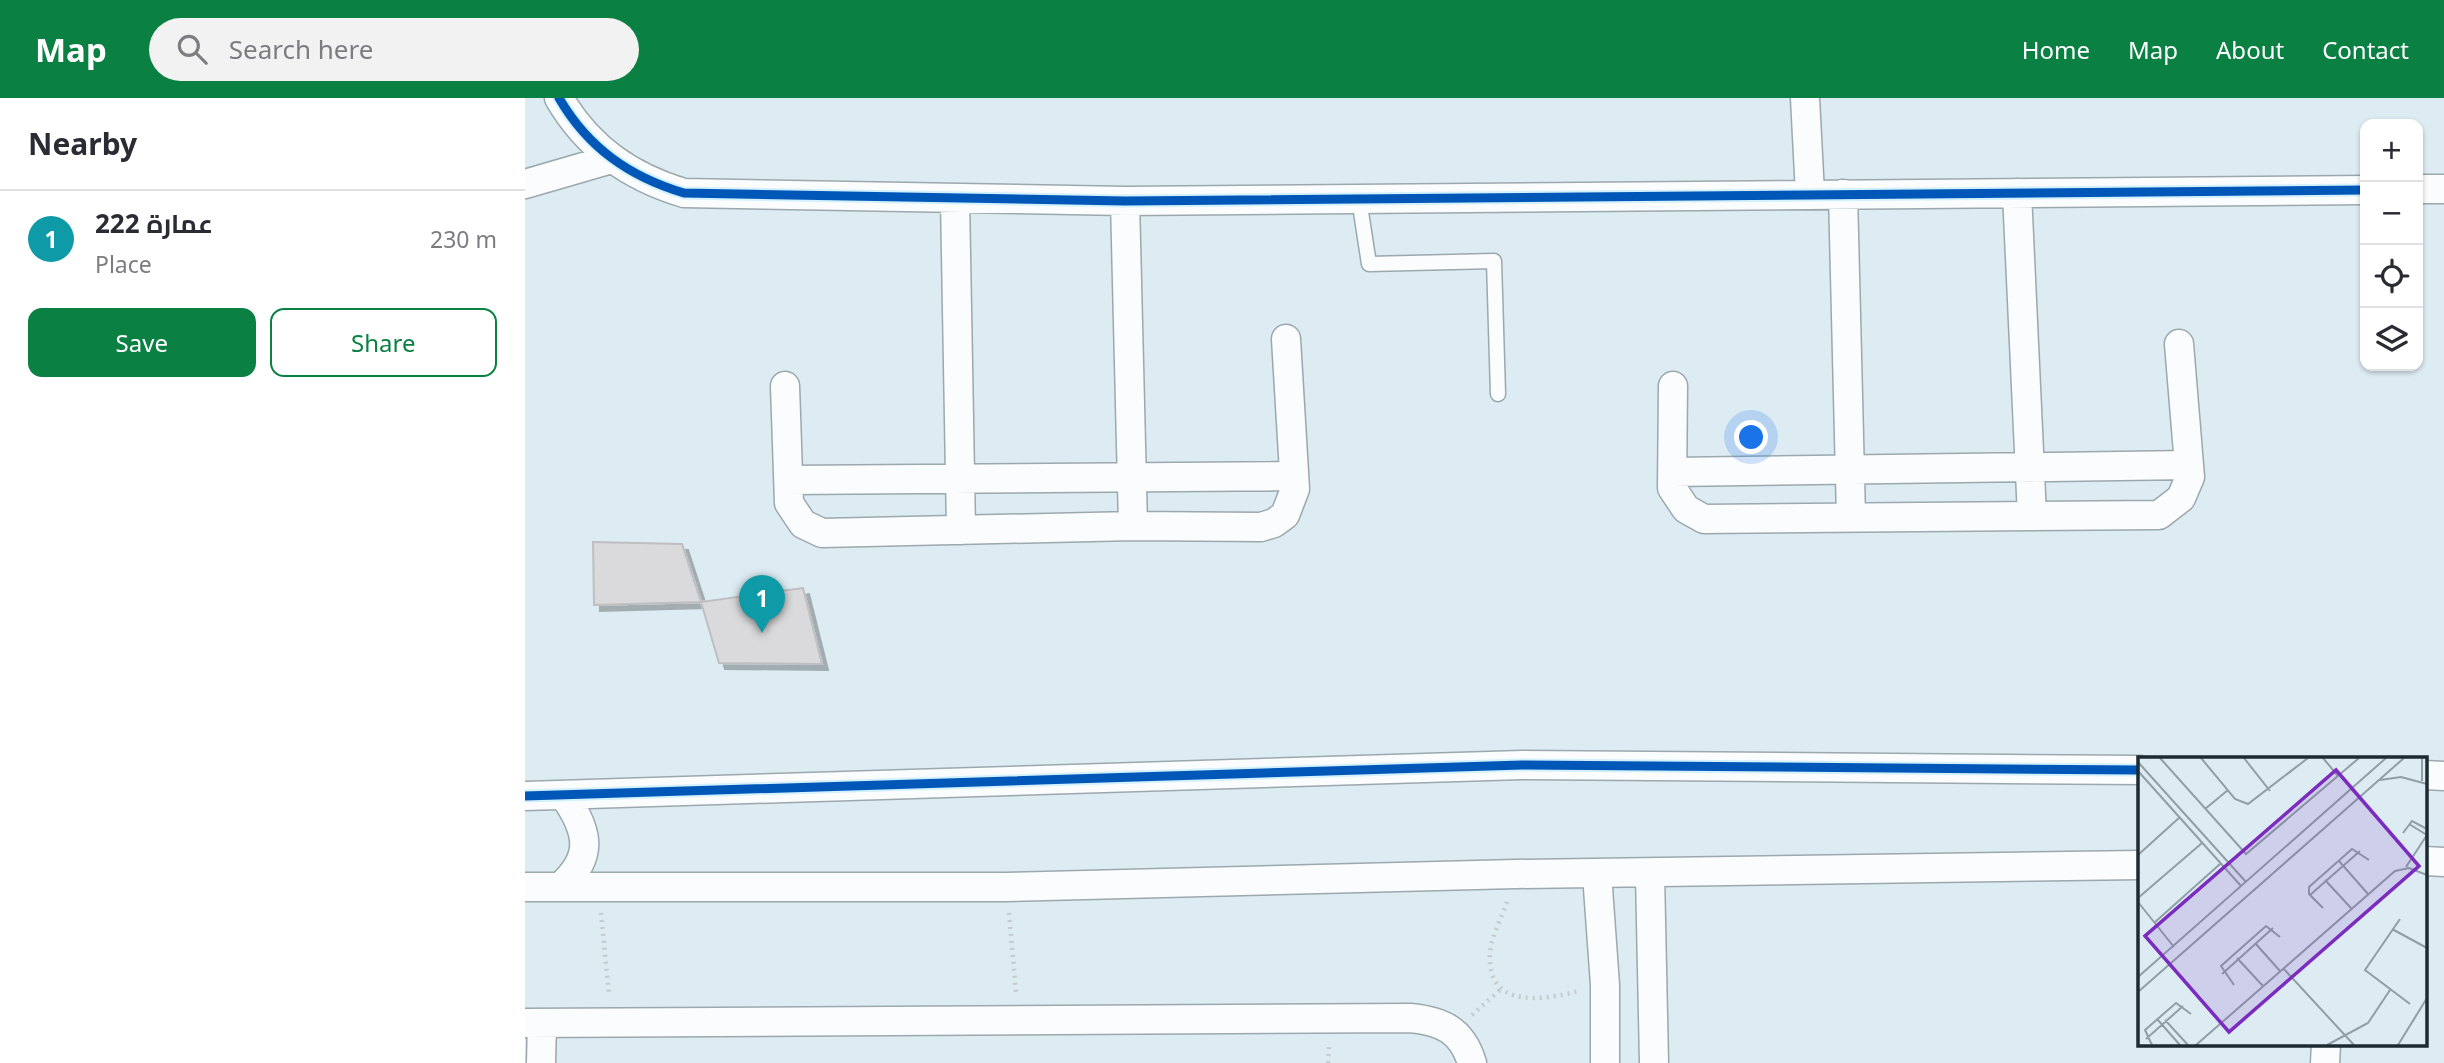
<!DOCTYPE html>
<meta charset="utf-8">
<style>
:root{--surface:#fff;--page:#f2f2f3;--text:#2b2b33;--muted:#7c7c81;--line:#e1e1e2;--accent:#0b8043}
body{margin:0;font-family:"Noto Sans",Cairo,sans-serif;background:var(--page);color:var(--text)}
.controls{position:absolute;right:21px;top:21px;display:grid;overflow:hidden;border-radius:14px;box-shadow:0 2px 5px #0004}
.controls button{width:63px;height:63px;display:grid;place-items:center;padding:0;border:0;border-bottom:2px solid var(--line);background:var(--surface);color:var(--text);font:35px sans-serif}
.you{position:absolute;left:1227px;top:340px;width:24px;height:24px;margin:-18px;border:5px solid #fff;border-radius:50%;background:#1a73e8;box-shadow:0 0 0 10px #1a73e833}
.badge{display:grid;place-items:center;width:46px;height:46px;border-radius:50%;background:var(--accent);color:#fff;font-size:23px;font-weight:700}
.pin{position:absolute;translate:-50% -58px;filter:drop-shadow(0 2px 4px #0008)}
.pin::after{content:'';position:absolute;top:37px;width:24px;height:21px;background:inherit;clip-path:polygon(0 0,100% 0,50% 100%)}
.list{margin:0;padding:0;list-style:none}
h2{display:flex;justify-content:space-between;align-items:center;height:91px;margin:0;padding:0 28px;font-size:30px}
h2 small{font-size:23px;font-weight:400;color:var(--muted)}
.list li{display:grid;grid-template-columns:46px 1fr auto;gap:21px;align-items:center;box-sizing:border-box;height:98px;padding:0 28px;border-top:2px solid var(--line)}
.list b{display:block;font-size:26px;white-space:nowrap}
.list p{margin:0;font-size:23px;white-space:nowrap;color:var(--muted)}
.list em{font-size:23px;font-style:normal;color:var(--muted)}
.actions{display:flex;gap:14px;padding:21px 28px}
.actions a{flex:1;padding:16px 0;border:2px solid var(--accent);border-radius:14px;text-align:center;font-size:24px;color:var(--accent)}
.actions .main{background:var(--accent);color:#fff}
.icon{flex:none;width:38px;height:38px;fill:none;stroke:currentColor;stroke-width:2;stroke-linecap:round;stroke-linejoin:round}
.map{position:relative;flex:none;width:1919px;height:965px;overflow:hidden}
header{display:flex;align-items:center;gap:42px;box-sizing:border-box;height:98px;padding:0 35px;background:var(--accent);color:#fff}
header strong{font-size:33px}
nav{display:flex;gap:38px;margin-inline-start:auto;font-size:24px}
.search{width:490px;height:63px;background:var(--page);display:flex;align-items:center;gap:18px;box-sizing:border-box;padding:0 24px;border-radius:38px;color:var(--muted);font-size:26px}
main{display:flex}
aside{flex:1;background:var(--surface)}
.map>svg:first-child{display:block}
.building{fill:#dad9dc;stroke:#bfbfc2;stroke-width:2;filter:url(#shadow)}
.lines{fill:none;stroke-linecap:round;stroke-linejoin:round}
.service-casing{stroke:#9ba8ae;stroke-width:17}
.minor-casing{stroke:#9ba8ae;stroke-width:31}
.path{stroke:#c4cbcd;stroke-width:4.5;stroke-dasharray:2 5;stroke-linecap:butt}
.service{stroke:#fafcfd;stroke-width:14}
.minor{stroke:#fafcfd;stroke-width:28}
.cycleway-casing{stroke:#d3f0fd;stroke-width:13}
.cycleway{stroke:#0057b8;stroke-width:9}
.inset-road{fill:none;stroke:#909ea5;stroke-width:2}
.view{fill:#7b2cbf;fill-opacity:0.15;stroke:#7b2cbf;stroke-width:3.5}
.inset-edge{fill:none;stroke:#1c2a31;stroke-width:3.5}
</style>
<header>
<strong>Map</strong>
<div class="search"><svg class="icon" aria-label="search" viewBox="0 0 24 24"><circle cx="10" cy="10" r="6"/><path d="M15 15l6 6"/></svg>Search here</div>
<nav><a>Home</a><a>Map</a><a>About</a><a>Contact</a></nav>
</header>
<main>
<aside>
<h2>Nearby<small></small></h2>
<ul class="list">
<li><span class="badge" style="background:#0f9aa8">1</span><div><b>عمارة 222</b><p>Place</p></div><em>230 m</em></li>
</ul>
<div class="actions"><a class="main">Save</a><a>Share</a></div>
</aside>
<div class="map">
<svg width="1919" height="965" viewBox="0 0 1919 965">
<defs>
<filter id="shadow"><feDropShadow dx="6" dy="6" stdDeviation="0" flood-color="#0004"/></filter>
</defs>
<rect width="100%" height="100%" fill="#ddecf3"/>
<path class="building" d="M68,444L157,446L176,504L69,507Z
M278,490L297,566L194,565L176,504Z"/>
<g class="lines">
<defs>
<path id="service" d="M834,101L844,166L969,163L973,296"/>
<path id="minor" d="M34,0C63,50 105,79 159,95L600,103L1840,92
M1280,0L1285,96
M0,86L86,61
M1893,91H1919
M1492,95L1507,418
M1318,96L1326,419
M430,101L436,432
M600,103L608,428
M260,288L264,405L278,426L297,435L608,428L736,429L749,425L760,417L770,391L761,241
M1148,288L1147,390L1161,411L1179,421L1634,417L1656,400L1665,379L1654,246
M1148,374L1664,367
M264,382L769,378
M1900,677L1919,678
M0,698L997,667L1615,672
M1900,763L1919,764
M1072,776L1080,887V965
M1125,776L1129,965
M0,789H481L991,776L1615,767
M35,789C69,759 64,734 40,699
M0,925L885,920C917,923 937,932 947,965
M16,965L17,925
M1800,965L1801,946"/>
</defs>
<use href="#service" class="service-casing"/>
<use href="#minor" class="minor-casing"/>
<path class="path" d="M982,804C977,819 966,839 965,855C961,912 1019,902 1054,893
M76,815L84,897
M484,815L491,894
M947,917L977,890
M803,965L804,948"/>
<use href="#service" class="service"/>
<use href="#minor" class="minor"/>
<defs>
<path id="cycleway" d="M34,0C63,50 105,79 159,95L600,103L1840,92
M0,698L997,667L1615,672"/>
</defs>
<use href="#cycleway" class="cycleway-casing"/>
<use href="#cycleway" class="cycleway"/>
</g>
<g transform="translate(1613 659)">
<rect width="289" height="289" fill="#ddecf3"/>
<path class="inset-road" d="M22,1L108,97L221,1M63,1L97,42L110,47L170,1M106,1L132,34M185,1L200,19M0,5L108,125M0,14L103,129M242,23L263,20L289,27M284,24V1M67,52L90,33M271,67L289,78M265,76L274,64L289,72M0,98L42,60M201,104L230,137M268,110L289,78M187,123L213,151M172,138L222,94M0,141L64,86M0,145L36,190M185,151L171,137V130L214,92L231,103M262,162L227,213L272,247M16,166L82,107M254,172L289,191M117,186L142,214M99,201L125,229M145,211L216,288M84,217L135,171M0,220L248,1M96,228L83,209L128,169L142,180M0,235L266,1M19,262L42,288M27,263L50,288M8,282L45,249M14,288L7,273L38,246L53,257M58,288L257,114L271,111L289,118M189,288L230,266L252,233M260,288L289,241"/>
<path class="view" d="M198,13L281,109L91,275L7,179Z"/>
<rect width="289" height="289" class="inset-edge"/>
</g>
</svg>
<div class="controls">
<button>+</button>
<button>−</button>
<button><svg class="icon" aria-label="locate" viewBox="0 0 24 24"><circle cx="12" cy="12" r="6"/><path d="M12 2v4M12 18v4M2 12h4M18 12h4"/></svg></button>
<button><svg class="icon" aria-label="layers" viewBox="0 0 24 24"><path d="M12 4l9 5-9 5-9-5zM3 14l9 5 9-5"/></svg></button>
</div>
<div class="you"></div>
<div class="pin badge" style="left:237px;top:535px;background:#0f9aa8">1</div>
</div>
</main>
